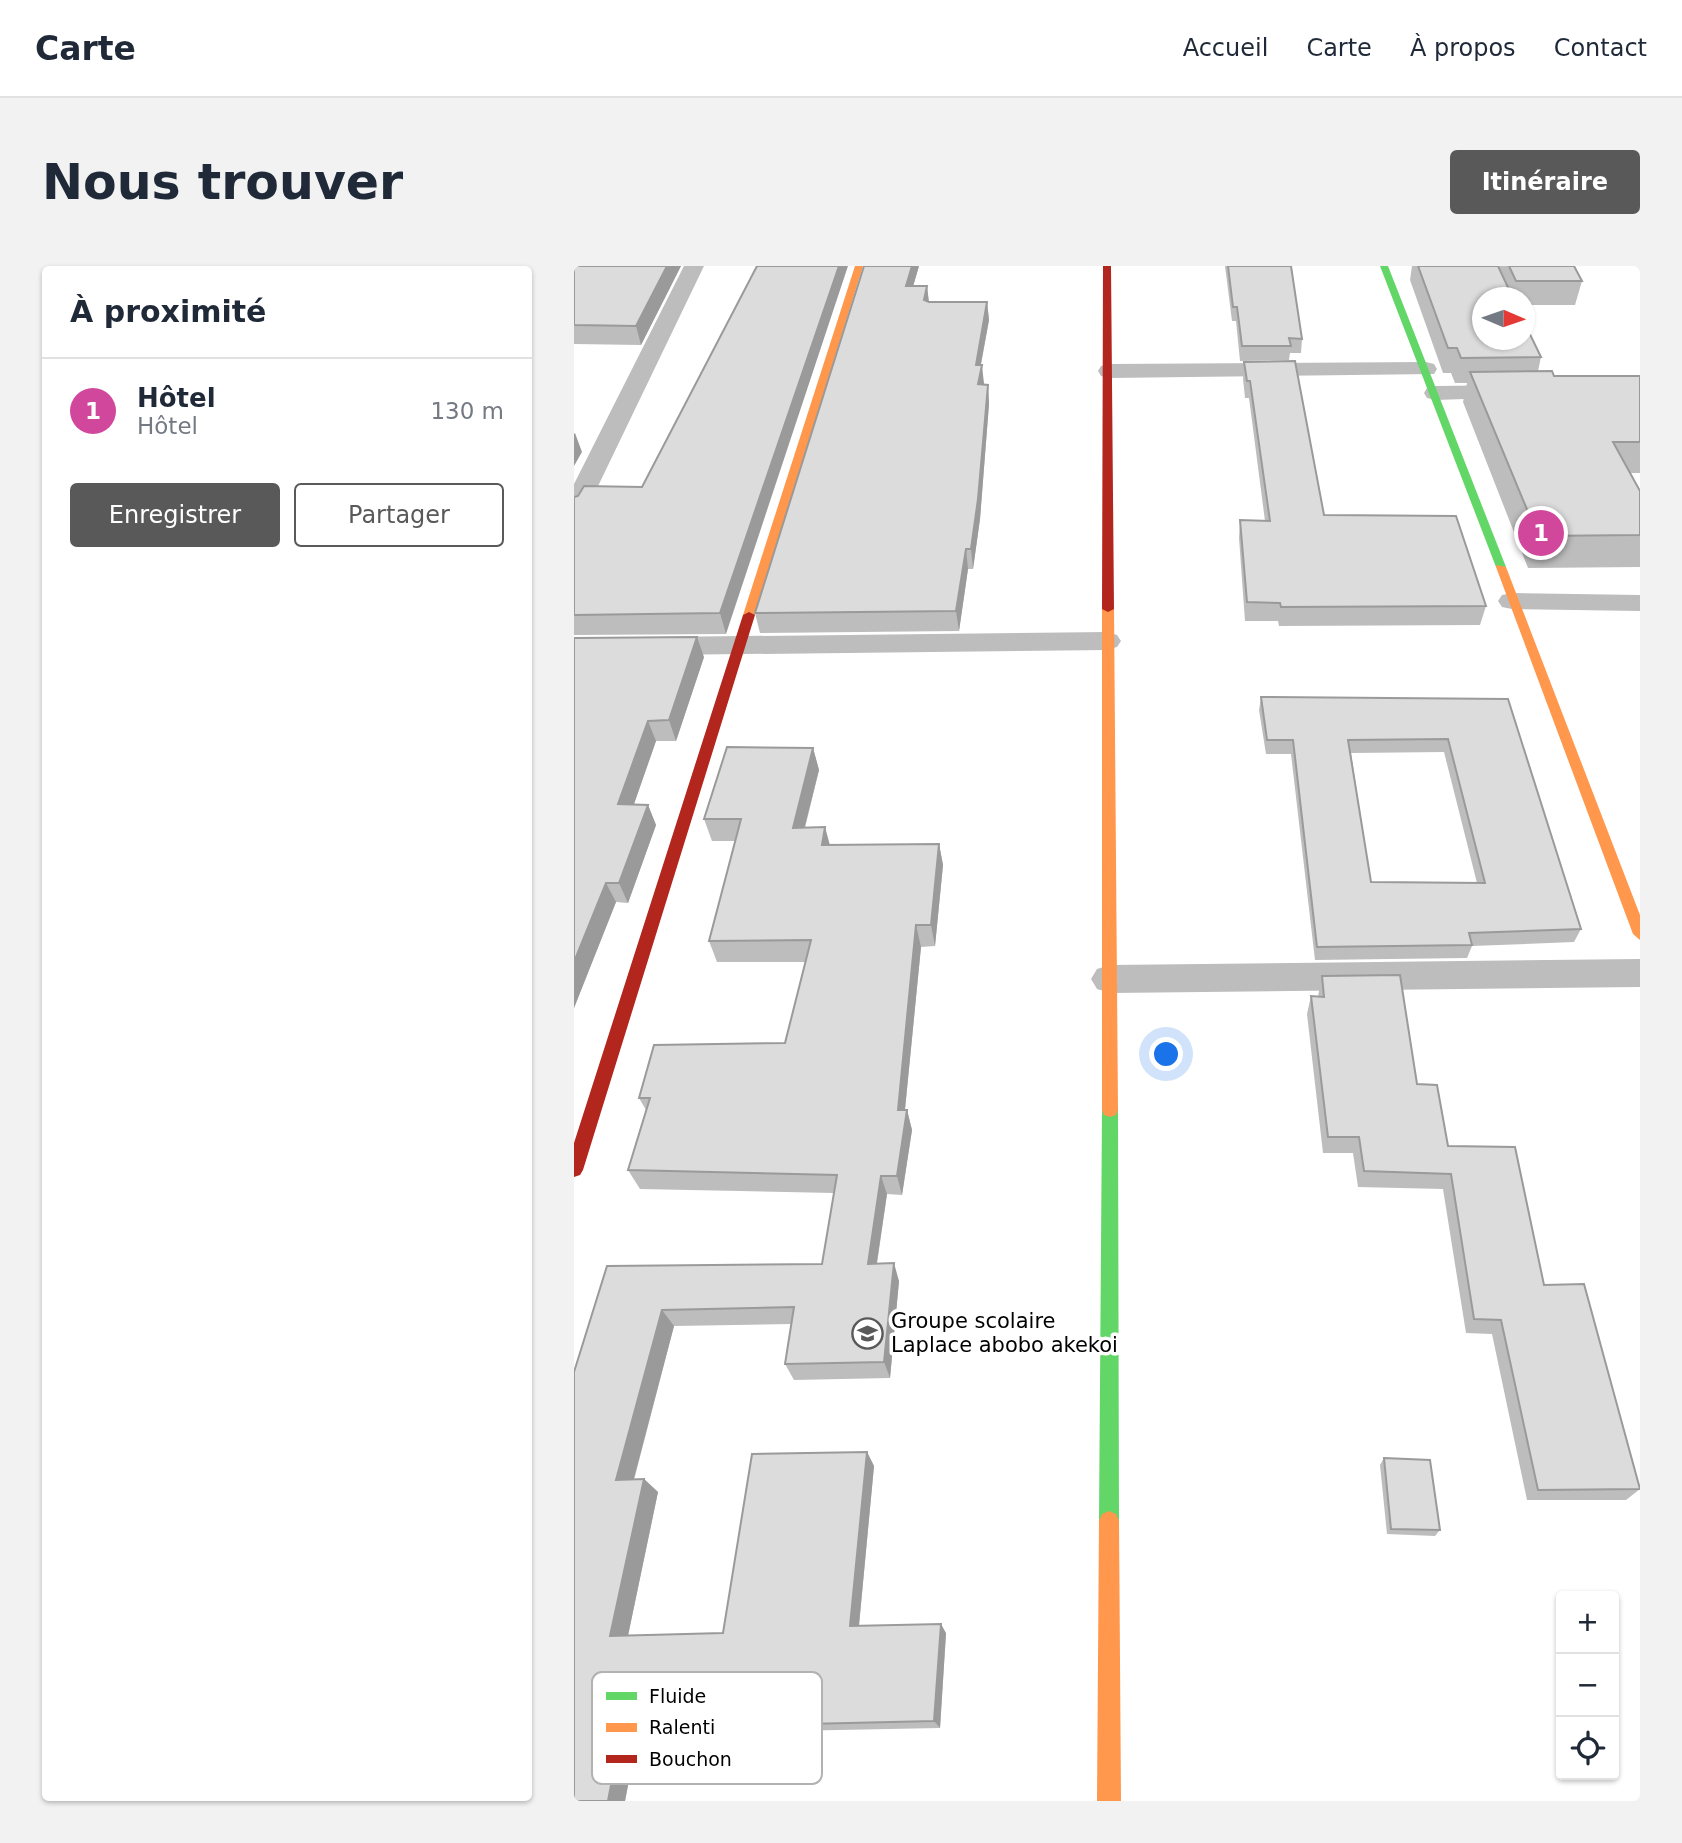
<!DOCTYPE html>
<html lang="fr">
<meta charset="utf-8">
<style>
:root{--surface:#fff;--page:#f2f2f3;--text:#1f2937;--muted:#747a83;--line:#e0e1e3;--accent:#595959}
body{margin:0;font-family:"DejaVu Sans",sans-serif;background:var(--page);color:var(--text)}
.controls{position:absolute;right:21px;bottom:21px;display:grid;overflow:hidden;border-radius:7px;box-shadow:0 2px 5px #0004}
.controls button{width:63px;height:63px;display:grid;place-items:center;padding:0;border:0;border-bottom:2px solid var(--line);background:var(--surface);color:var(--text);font:35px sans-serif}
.compass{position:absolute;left:898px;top:21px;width:63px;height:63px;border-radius:50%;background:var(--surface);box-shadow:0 2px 5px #0004;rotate:92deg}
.you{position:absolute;left:593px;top:789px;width:24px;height:24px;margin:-18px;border:5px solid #fff;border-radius:50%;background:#1a73e8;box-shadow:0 0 0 10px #1a73e833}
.badge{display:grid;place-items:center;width:46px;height:46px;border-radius:50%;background:var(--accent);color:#fff;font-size:23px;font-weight:700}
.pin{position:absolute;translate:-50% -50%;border:4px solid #fff;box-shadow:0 2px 7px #0006}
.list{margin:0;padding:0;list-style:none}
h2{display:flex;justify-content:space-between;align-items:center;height:91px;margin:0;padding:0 28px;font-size:30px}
h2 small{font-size:23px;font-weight:400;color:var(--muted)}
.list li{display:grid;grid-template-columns:46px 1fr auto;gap:21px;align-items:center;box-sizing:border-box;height:105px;padding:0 28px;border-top:2px solid var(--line)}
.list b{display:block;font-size:26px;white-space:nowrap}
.list p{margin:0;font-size:23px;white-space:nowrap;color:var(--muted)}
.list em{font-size:23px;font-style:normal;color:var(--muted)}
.actions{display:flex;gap:14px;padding:21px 28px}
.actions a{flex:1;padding:16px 0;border:2px solid var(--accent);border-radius:7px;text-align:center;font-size:24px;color:var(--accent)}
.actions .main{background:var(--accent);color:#fff}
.icon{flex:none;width:38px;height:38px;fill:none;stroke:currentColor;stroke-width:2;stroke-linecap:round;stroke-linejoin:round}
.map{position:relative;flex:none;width:1066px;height:1535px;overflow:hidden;border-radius:7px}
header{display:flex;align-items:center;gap:42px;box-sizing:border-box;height:98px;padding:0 35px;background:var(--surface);border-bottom:2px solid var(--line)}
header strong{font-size:33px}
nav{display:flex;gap:38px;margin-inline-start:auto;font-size:24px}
.intro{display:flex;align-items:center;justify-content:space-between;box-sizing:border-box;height:168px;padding:0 42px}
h1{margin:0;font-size:49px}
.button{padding:18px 32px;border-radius:7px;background:var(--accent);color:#fff;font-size:24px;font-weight:700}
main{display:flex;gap:42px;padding:0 42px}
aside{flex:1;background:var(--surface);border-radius:7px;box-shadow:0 2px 5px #0004}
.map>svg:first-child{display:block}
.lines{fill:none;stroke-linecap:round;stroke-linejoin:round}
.street{fill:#bdbdbd;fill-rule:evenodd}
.fast{fill:#63d668;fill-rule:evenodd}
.slow{fill:#ff974d;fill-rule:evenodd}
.jam{fill:#b3261e;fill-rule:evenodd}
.wall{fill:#bdbdbd;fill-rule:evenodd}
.shaded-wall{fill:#9a9a9a}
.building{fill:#dcdcdc;stroke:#9a9a9a;stroke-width:2;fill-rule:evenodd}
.labels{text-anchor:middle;stroke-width:7;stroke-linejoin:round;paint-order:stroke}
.poi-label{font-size:21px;fill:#000;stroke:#fff;text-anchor:start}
.key{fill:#fff;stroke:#b2b2b2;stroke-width:2}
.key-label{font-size:19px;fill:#000}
</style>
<header>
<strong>Carte</strong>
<nav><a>Accueil</a><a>Carte</a><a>À propos</a><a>Contact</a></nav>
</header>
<div class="intro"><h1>Nous trouver</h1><a class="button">Itinéraire</a></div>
<main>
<aside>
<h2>À proximité<small></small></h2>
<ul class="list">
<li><span class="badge" style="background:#d1479c">1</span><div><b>Hôtel</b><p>Hôtel</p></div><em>130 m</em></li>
</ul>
<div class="actions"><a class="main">Enregistrer</a><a>Partager</a></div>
</aside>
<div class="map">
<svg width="1066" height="1535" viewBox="0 0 1066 1535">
<rect width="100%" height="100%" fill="#fff"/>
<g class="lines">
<path class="street" d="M110,0H130L13,243L9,248L0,251V218Z
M852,96L860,98L863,103L860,108L535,112L527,110L524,105L527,100L535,98Z
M943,119L951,121L954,126L951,131L861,134L853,132L850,127L853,122L861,120Z
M938,327L1066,329V345L938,343L928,341L924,335L928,329Z
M533,366L543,369L547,375L543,381L533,384L0,390V372Z
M1066,693V721L536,727L523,723L517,713L523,703L536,699Z"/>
<path class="fast" d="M806,0H814L932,301L931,303L922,301Z
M536,837L542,839L544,844L545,1255L542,1262L535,1265L528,1262L525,1255L528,844L530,839Z"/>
<path class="slow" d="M281,0H289L181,349L171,351L169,349Z
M923,299L932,301L1066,649V674L1059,668L922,301Z
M534,340L540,343L544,844L542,849L536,851L530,849L528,844V343Z
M535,1245L542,1248L545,1255L547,1535H523L525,1255L528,1248Z"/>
<path class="jam" d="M529,0H537L540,343L534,346L528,343Z
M175,346L181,349L9,904L6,909L0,911V877L169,349Z"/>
</g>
<path class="wall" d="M0,0H107L67,79L0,78Z
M183,0L152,368L0,369V231L68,221Z
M345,0L339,20H353L355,36H413L415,54L407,99L410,119H414L415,138L406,253L399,303H394L385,365L186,367L181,347Z
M651,0H717L728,73L727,87H716L715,94L666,95L662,55H658Z
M838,0H1000L1008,15L1001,39H950V32H908L967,91L964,105L980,110H1066V207H1056L1066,225V301L954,302L889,136L893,117H881L877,107H869L836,14Z
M670,96L750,249L912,340L906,359L705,360L704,355H671L665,272L666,254L691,255L675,132H671L669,113Z
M0,372L130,391L102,475H82L60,538L74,539L82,559L54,637L42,636L0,742Z
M687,431L934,433L1007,663L1000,676L898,680L893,692L741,694L717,488H692L685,444ZM870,486L903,617L797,616L777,487Z
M239,482L245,504L231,562L255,579L365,578L369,599L361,680L347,681L331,844H333L338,864L328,929L313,928L303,998L325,1015L316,1112L220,1114L211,1098L218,1058L100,1060L60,1214L70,1213L84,1226L54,1370L149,1367L293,1186L300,1200L285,1360L372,1367L366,1462L160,1466L147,1460L150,1440L69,1442L51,1535H0L33,1000L248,998L260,927L66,923L54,904L72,844L65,832L211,777L231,696H143L135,675L161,575H138L130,553Z
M748,710L843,818L874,880L970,1019L1066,1223L1052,1234H953L918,1068L892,1067L869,923L784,921L779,887H749L733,748L737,730H744Z
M810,1192L866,1264L861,1270L813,1268L806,1199Z"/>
<path class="shaded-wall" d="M93,0H107L67,79L62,60Z
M265,0H274L152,368L146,347Z
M338,0H345L334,38L332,20Z
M353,20L355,38L350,34Z
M413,36L415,54L403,118L402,99Z
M408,99L410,118L406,137L404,118Z
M414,119L415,138L406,253L399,303L397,283Z
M1,167L8,186L0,200V168Z
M392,283L394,303L385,365L382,345Z
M123,371L130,391L102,475L95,454Z
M74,455L82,475L53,558L44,538Z
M239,482L245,504L225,583L219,562Z
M74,539L82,559L54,637L45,617Z
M251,561L257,583L248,579Z
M365,578L369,599L361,680L357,659Z
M32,617L42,636L0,742V696Z
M342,659L347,681L329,863L324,844Z
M333,844L338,864L328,929L323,910Z
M307,910L313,928L300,1015L294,998Z
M320,997L325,1015L316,1112L310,1096Z
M88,1044L100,1060L56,1227L42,1214Z
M293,1186L300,1200L284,1369L276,1360Z
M70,1213L84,1226L52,1379L36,1370Z
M367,1358L372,1367L366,1462L360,1455Z
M53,1435L69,1442L51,1535H34Z"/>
<path class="building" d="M0,0H93L62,60L0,59Z
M183,0H265L146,347L0,349V231L4,230L10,220L68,221Z
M290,0H338L332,20H353L350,34L355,36H413L402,99H408L404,118L414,119L404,233L397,283H392L382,345L181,347Z
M654,0H717L728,73L715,72L717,80H668L663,41H659Z
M844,0H924L939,32H908V74H950V56L967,91L887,92L883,82H874Z
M935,0H1000L1008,15H942Z
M721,95L750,249L882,250L912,340L707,341L706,337L673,336L666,254L696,255L676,115H673L670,96Z
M978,105L980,110H1066V176H1039L1066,225V269L964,270L896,106Z
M123,371L95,454L74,455L44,538L74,539L45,617H32L0,696V372Z
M687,431L934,433L1007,663L895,667L898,679L743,681L719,474H693ZM874,473L911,617L797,616L774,474Z
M153,481L239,482L219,562L251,561L248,579L365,578L357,659H342L324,844H333L323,910H307L294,998L320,997L310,1096L211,1098L220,1041L88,1044L42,1214L70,1213L36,1370L149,1367L178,1188L293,1186L276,1360L367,1358L360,1455L147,1460L151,1433L53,1435L34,1535H0V1106L33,1000L248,998L263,909L54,904L76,832H65L80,779L211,777L237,674L135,675L167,553H130Z
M826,709L843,818L863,819L874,880L941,881L970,1019L1010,1018L1066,1223L964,1224L927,1054L900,1053L877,908L790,905L785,871H754L737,730L750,731L748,710Z
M810,1192L856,1194L866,1264L817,1263Z"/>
<defs>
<symbol id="school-ring" viewBox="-11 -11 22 22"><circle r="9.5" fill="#fff" stroke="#595959" stroke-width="1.5"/><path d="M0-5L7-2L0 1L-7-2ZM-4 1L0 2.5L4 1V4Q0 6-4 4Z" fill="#595959"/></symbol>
</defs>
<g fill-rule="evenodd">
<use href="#school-ring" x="276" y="1050" width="35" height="35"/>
</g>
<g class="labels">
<g class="poi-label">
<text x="317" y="1062">Groupe scolaire<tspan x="317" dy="24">Laplace abobo akekoi</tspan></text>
</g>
</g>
<rect x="18" y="1406" width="230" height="112" rx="10" class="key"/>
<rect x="32" y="1426" width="31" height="8" fill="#63d668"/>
<rect x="32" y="1457" width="31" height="9" fill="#ff974d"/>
<rect x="32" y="1489" width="31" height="8" fill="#b3261e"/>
<g class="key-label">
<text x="75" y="1437">Fluide</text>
<text x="75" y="1468">Ralenti</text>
<text x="75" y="1500">Bouchon</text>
</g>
</svg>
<div class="controls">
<button>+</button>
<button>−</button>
<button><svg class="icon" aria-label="locate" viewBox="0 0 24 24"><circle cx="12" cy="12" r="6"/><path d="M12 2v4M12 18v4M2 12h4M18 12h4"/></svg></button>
</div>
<svg class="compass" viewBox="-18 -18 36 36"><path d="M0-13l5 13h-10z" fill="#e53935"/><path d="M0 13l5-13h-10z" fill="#747a83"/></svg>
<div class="you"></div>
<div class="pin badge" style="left:967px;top:267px;background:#d1479c">1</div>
</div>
</main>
